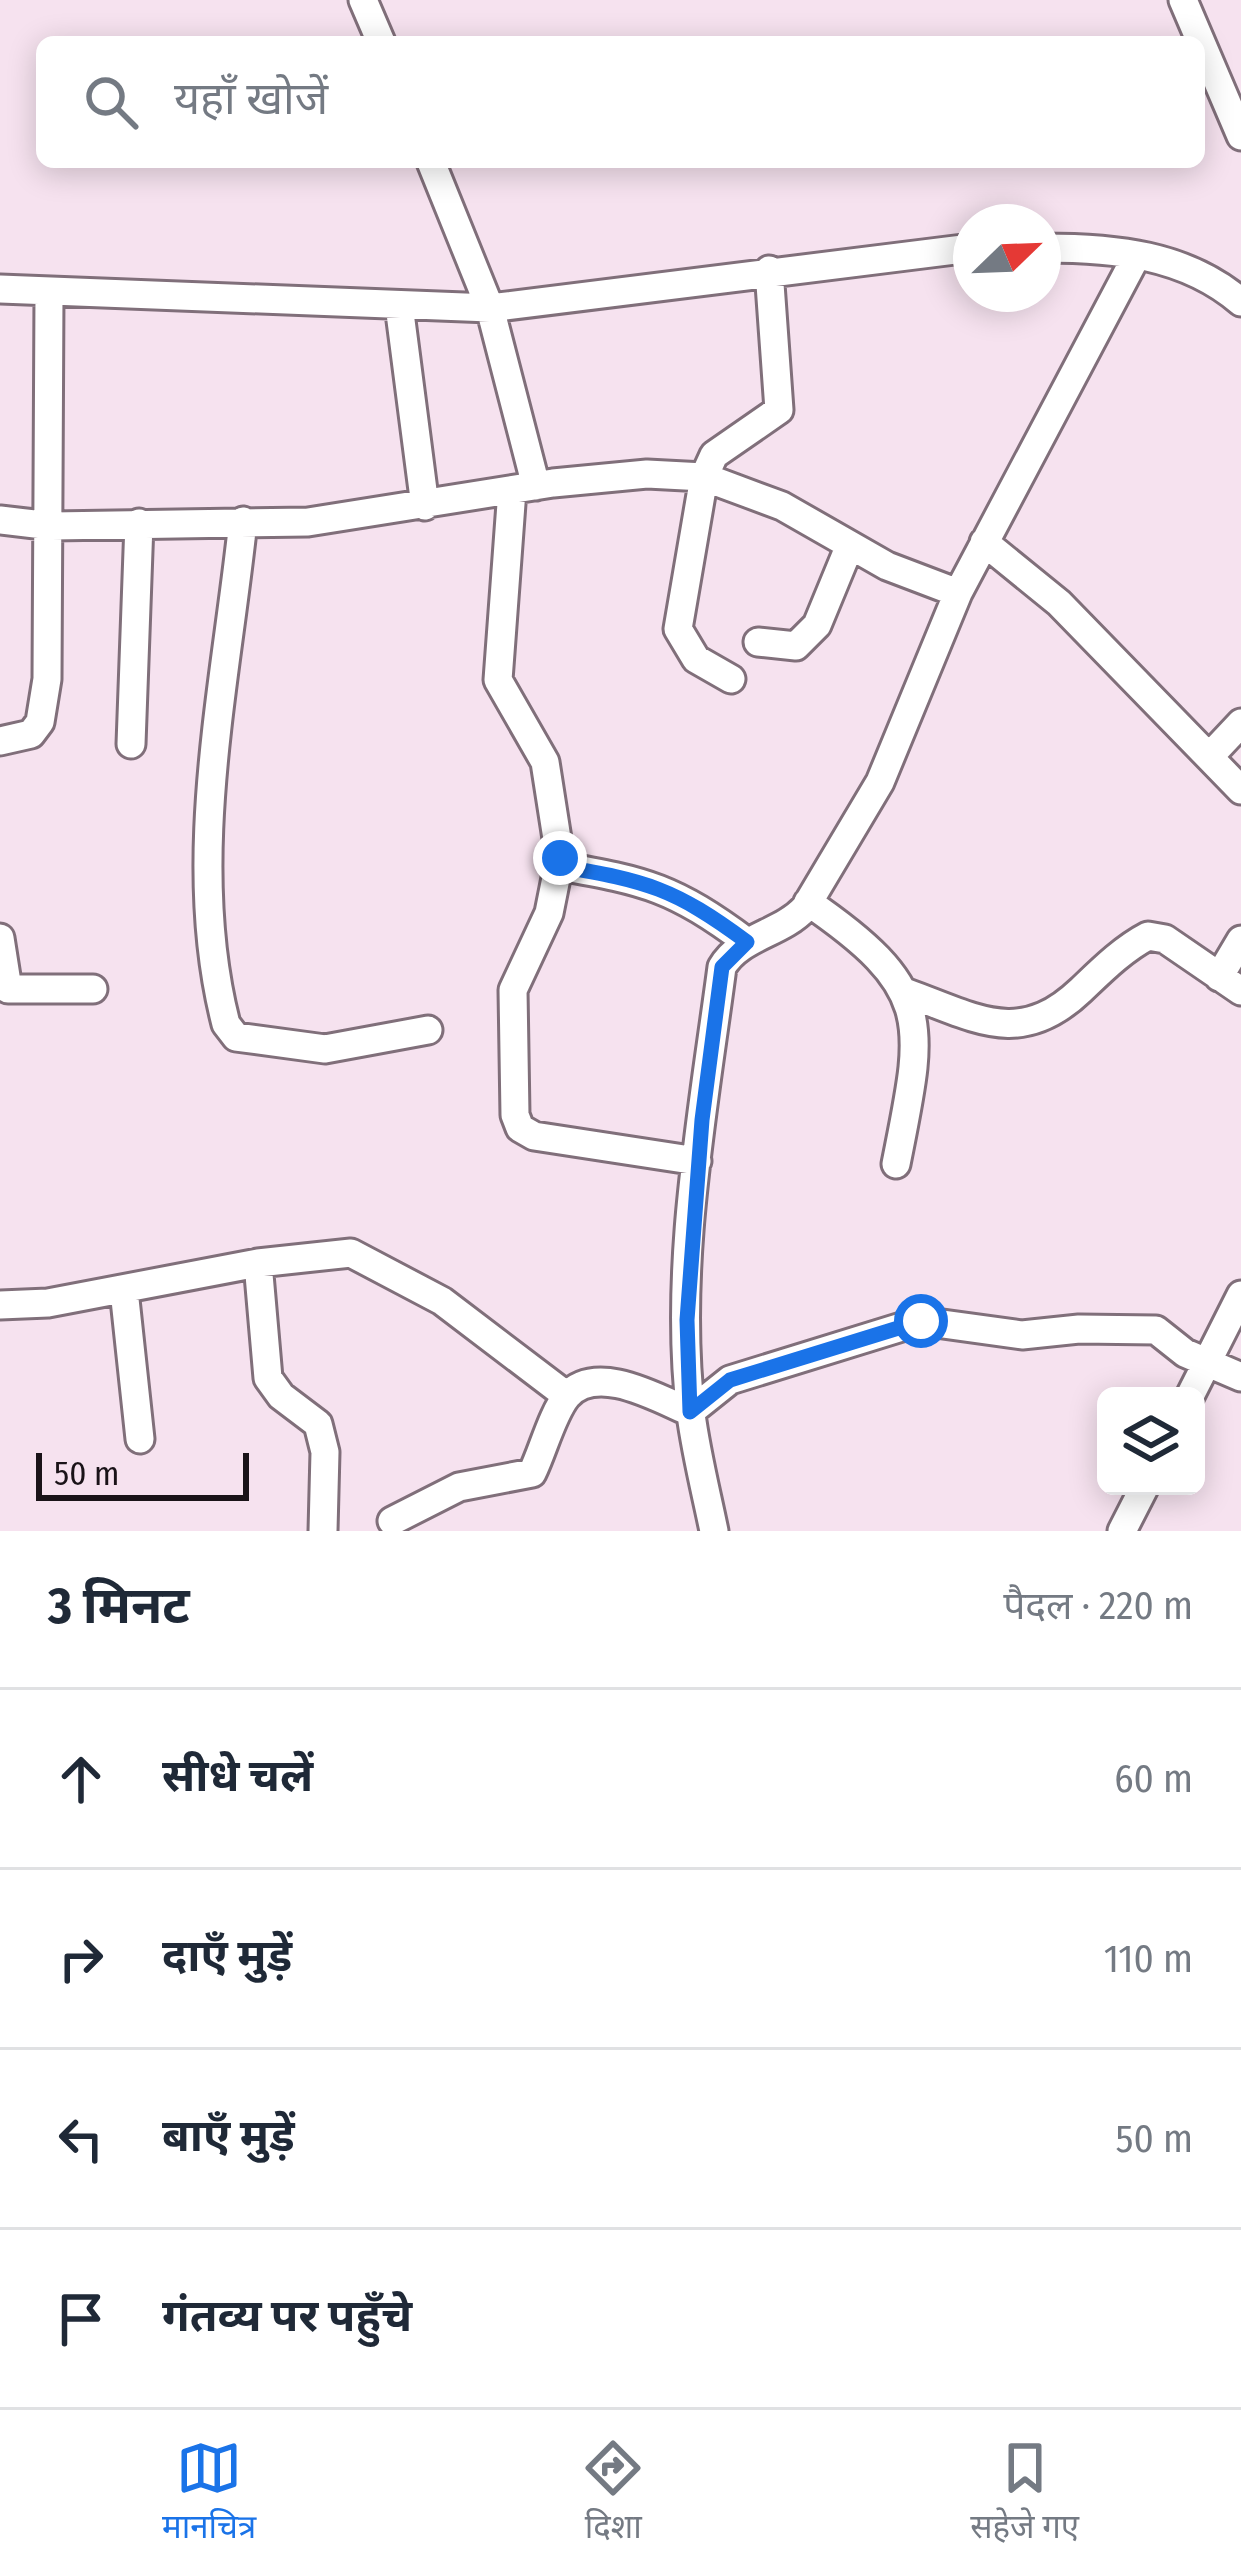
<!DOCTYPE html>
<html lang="hi">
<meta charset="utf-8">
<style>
:root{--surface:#fff;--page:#f2f2f3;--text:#1f2937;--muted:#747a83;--line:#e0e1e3;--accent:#1a73e8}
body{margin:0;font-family:"Fira Sans Condensed","Noto Sans Devanagari",sans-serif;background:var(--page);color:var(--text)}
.controls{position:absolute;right:36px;bottom:36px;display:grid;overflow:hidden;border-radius:18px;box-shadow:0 6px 30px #0003}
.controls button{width:108px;height:108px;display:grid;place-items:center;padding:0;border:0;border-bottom:3px solid var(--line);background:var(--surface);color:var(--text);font:60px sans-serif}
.compass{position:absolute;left:953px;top:204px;width:108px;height:108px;border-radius:50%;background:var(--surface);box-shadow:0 6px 30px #0003;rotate:67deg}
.scale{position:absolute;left:36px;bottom:30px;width:213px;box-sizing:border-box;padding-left:12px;border:6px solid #1a1318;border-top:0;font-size:33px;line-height:42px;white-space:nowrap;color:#1a1318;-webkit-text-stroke:9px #f6e2ef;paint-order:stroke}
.stop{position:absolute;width:36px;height:36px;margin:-27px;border:9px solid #1a73e8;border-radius:50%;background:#fff}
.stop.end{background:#1a73e8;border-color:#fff;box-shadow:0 3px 12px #0008}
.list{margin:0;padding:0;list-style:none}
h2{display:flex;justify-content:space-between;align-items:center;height:156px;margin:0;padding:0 48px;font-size:51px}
h2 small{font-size:39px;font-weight:400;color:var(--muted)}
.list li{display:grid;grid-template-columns:78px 1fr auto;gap:36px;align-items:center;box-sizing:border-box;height:180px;padding:0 48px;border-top:3px solid var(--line)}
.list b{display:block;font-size:45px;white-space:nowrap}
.list em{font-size:39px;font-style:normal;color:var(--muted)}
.icon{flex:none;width:66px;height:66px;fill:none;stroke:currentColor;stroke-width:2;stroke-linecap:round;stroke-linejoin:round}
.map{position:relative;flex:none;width:1241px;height:1531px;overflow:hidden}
.search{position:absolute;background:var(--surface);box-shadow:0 6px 30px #0003;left:36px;right:36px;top:36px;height:132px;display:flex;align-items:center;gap:30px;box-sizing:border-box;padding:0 42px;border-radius:18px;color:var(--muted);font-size:45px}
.sheet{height:876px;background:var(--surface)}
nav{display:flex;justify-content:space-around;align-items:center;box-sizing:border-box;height:168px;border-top:3px solid var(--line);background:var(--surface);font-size:33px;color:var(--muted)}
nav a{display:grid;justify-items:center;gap:6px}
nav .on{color:var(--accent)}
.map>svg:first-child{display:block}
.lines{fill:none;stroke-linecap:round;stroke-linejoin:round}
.street-casing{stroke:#806f7a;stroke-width:33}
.street{stroke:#fff;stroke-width:27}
.route{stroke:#1a73e8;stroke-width:15}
</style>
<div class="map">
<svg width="1241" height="1531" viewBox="0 0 1241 1531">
<rect width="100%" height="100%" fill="#f6e2ef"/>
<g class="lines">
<defs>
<path id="street" d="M363,0L381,42
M1183,0L1241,136
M431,162L490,308L536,486
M1043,248C1114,248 1185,254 1241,302
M0,289L490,308L971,248
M399,305L425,506
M512,490L498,680L545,762L560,858L549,913L513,990L515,1115L520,1128L534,1136L697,1161
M0,520L52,526L308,522L553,483L647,474L704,477L782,506L887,566L958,593
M243,521C226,684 184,862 226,1024L236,1037L325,1049L428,1030
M984,542L1059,603L1241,790
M758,642L796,646L817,625L850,545
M731,679L696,659L678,629L704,477L714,455L779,410L769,270
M0,741L31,734L40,722L47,679L49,294
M131,744L139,523
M1209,757L1241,723
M559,866C647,881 674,888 747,942
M808,902C936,990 924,1022 896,1164
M0,938L8,989H93
M1219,977L1241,940
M907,993C976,1018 1020,1048 1081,990C1102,970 1123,949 1148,936L1165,939L1241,991
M258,1263L268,1378L281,1396L318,1424L325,1452L323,1531
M124,1290L140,1439
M0,1305L48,1303L258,1263L351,1253L442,1301L567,1396
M1190,1396L1241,1295
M392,1521L459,1487L532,1473C543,1451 552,1414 567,1396C597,1362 659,1399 690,1412L730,1380L921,1321L1022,1335L1079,1329L1156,1330L1185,1353L1241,1377
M714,1531C706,1492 696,1453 691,1414C673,1268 703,1112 722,967C740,936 781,934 805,908L880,782L958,593L1137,255
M1122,1531L1145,1486"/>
</defs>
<use href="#street" class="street-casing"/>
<use href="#street" class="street"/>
</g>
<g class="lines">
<path class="route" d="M560,858L559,866C647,881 674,888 747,942L722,967L702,1120L687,1320L690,1412L730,1380L921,1321"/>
</g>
</svg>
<div class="controls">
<button><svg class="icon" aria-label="layers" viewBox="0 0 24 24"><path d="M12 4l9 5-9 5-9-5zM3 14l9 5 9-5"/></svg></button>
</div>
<svg class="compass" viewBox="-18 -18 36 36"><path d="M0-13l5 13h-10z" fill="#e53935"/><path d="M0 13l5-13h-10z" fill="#747a83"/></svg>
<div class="scale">50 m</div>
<div class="stop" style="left:921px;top:1321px"></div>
<div class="stop end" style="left:560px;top:858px"></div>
<div class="search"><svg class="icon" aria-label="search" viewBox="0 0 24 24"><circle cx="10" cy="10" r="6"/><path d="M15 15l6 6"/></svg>यहाँ खोजें</div>
</div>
<section class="sheet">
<h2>3 मिनट<small>पैदल · 220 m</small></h2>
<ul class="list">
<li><svg class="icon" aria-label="ahead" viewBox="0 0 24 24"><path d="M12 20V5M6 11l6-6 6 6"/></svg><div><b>सीधे चलें</b></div><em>60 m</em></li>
<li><svg class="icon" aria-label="right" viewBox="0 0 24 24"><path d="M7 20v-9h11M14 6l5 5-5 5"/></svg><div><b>दाएँ मुड़ें</b></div><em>110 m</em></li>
<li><svg class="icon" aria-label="left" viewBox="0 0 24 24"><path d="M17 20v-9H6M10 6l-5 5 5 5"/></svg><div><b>बाएँ मुड़ें</b></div><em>50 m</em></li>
<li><svg class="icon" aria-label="arrive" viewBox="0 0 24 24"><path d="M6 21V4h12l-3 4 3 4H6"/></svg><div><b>गंतव्य पर पहुँचे</b></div></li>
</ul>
</section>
<nav>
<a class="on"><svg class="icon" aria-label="map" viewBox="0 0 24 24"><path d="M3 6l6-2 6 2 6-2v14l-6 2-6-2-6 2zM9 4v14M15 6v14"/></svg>मानचित्र</a>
<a><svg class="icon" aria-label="directions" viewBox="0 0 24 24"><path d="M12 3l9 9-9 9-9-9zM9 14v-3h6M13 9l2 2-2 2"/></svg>दिशा</a>
<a><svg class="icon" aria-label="saved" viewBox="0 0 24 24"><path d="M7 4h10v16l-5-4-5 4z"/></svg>सहेजे गए</a>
</nav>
